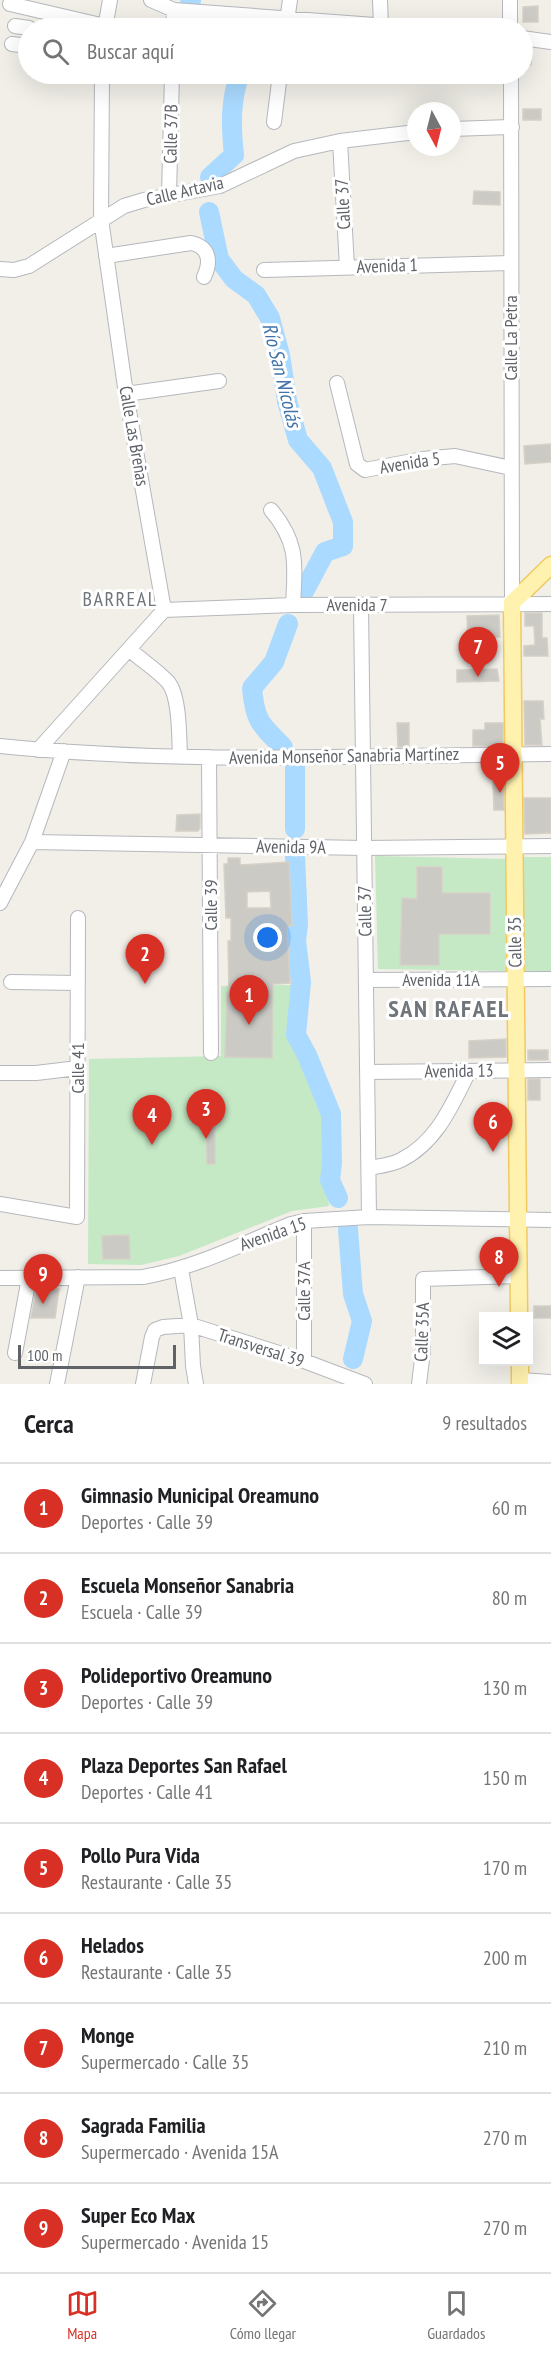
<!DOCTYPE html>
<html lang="es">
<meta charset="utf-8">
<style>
:root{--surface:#fff;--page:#f6f6f6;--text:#202124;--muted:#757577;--line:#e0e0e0;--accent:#d93025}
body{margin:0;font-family:"PT Sans Narrow",sans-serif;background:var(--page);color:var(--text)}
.controls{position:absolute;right:18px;bottom:18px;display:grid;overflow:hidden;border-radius:0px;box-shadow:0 6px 24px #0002}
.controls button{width:54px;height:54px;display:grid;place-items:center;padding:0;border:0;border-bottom:2px solid var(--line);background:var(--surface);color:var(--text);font:30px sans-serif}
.compass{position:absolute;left:407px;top:102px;width:54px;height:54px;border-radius:50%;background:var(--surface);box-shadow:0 6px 24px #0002;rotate:173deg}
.scale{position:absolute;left:18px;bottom:15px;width:158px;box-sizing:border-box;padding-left:6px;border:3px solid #5f6368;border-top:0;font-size:16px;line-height:21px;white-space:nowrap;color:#5f6368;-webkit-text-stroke:4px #fff;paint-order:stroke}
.you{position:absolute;left:268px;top:938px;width:21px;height:21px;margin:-15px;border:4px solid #fff;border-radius:50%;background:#1a73e8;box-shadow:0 0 0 9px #1a73e833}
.badge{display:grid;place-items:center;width:39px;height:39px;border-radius:50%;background:var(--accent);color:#fff;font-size:20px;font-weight:700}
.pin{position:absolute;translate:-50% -50px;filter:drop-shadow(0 2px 3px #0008)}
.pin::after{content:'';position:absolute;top:32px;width:21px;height:18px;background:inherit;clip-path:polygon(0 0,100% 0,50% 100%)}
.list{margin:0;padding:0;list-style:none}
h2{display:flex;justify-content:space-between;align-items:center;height:78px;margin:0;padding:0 24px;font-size:26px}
h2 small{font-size:20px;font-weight:400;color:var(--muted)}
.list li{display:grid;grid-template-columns:39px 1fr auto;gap:18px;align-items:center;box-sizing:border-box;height:90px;padding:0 24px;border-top:2px solid var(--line)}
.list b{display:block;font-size:22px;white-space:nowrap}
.list p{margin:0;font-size:20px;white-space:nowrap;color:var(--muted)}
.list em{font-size:20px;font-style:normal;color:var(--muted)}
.icon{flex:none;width:33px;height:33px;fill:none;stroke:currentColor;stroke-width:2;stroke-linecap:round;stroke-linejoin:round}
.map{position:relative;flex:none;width:551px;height:1384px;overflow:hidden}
.search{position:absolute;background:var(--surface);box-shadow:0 6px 24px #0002;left:18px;right:18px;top:18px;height:66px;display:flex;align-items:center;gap:15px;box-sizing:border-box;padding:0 21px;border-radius:33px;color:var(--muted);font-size:22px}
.sheet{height:888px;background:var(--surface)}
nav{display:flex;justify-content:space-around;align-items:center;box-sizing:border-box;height:84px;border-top:2px solid var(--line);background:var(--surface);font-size:16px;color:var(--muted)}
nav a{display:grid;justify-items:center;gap:3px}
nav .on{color:var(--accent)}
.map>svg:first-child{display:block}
.green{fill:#c5e8c5;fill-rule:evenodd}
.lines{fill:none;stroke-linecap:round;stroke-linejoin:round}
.river{stroke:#aadaff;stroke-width:20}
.building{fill:#cccac5;stroke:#d6d1c6;stroke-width:1.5;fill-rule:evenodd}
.minor-casing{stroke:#b5b8bc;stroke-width:16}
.major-casing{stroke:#f2c960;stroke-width:19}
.minor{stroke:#fff;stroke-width:14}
.major{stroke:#fff2af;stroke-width:16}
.labels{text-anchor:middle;stroke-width:6;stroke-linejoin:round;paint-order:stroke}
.street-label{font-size:18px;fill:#5f6368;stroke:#fff}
.water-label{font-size:20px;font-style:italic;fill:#4174aa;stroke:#fff}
.neighbourhood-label{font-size:20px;letter-spacing:1.5px;fill:#70757a;stroke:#fff}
.district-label{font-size:24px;font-weight:bold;letter-spacing:1.5px;fill:#70757a;stroke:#fff}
</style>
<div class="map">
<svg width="551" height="1384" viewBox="0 0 551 1384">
<rect width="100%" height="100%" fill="#f1efe8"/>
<path class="green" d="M375,856L508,859V971L378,969ZM418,867H442V893H490V934H417V940H439V965H400V941H414V932H402V899H417Z
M520,857H551V972L522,973Z
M292,985L291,1044L312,1076L324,1114V1164L329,1206L292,1211L179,1256L141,1265L88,1264L89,1059L221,1056V986Z"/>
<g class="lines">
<path class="river" d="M190,0L191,1
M210,177L234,155C231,127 230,100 240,74
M209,212L219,259L234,279L256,295L270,318L280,355L287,401L298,440L322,468L343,522V546L325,552L301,597
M283,747C260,724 255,721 252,688L274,662L288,624
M295,767V829
M295,857L298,924L296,941L301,982L296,1035L307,1055L331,1114L332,1163L330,1180L338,1198
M348,1229L353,1294L362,1321L353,1359"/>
</g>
<path class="building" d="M538,6V22H523V7Z
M522,49H532L531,65L522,64Z
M523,109H541V120H523Z
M474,191L500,192V205L473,204Z
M551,444V462L525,464L524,446Z
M525,613H542V638H547L548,656H524V646L535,645L534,626H525Z
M499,615L500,637L468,638L467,616Z
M497,669L499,681L457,682V670Z
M524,701H543L544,719H540L542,745H525Z
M397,723H409V747H398Z
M485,723H503V746H473V730H485Z
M493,782H503L504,810H494Z
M524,798H551V833L525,834Z
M200,814V828L198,831H176L177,815Z
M228,858H240V865L289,862L292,926H287L290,983L273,984L272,1058L225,1057L227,993H229L228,941H231V918H226L224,864H228ZM270,891L271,908H247V892Z
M417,867H442V893H490V934H439V965H400L402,898L417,899Z
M506,1039V1057L469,1058V1041Z
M528,1050H548V1060H528Z
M528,1079H540V1100H528Z
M215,1124V1164H207L206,1125Z
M129,1235L130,1259H103L102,1236Z
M59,1289L55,1318H31L36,1290Z
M534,1306H551V1318H534Z"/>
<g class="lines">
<defs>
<path id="minor" d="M151,0L174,10L415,28
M380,0L381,26
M510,0V28
M10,4L105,26
M15,26L29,28
M105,28L110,0
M173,28L174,10
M286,28L290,0
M522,38L551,42
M12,44L28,46
M102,74L101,219L126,394L164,610
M511,74L512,603
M274,122L280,74
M452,129L512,127
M340,141L347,267
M169,195L172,74
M106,256L191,243C210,247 211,262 204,277
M0,269L14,270L29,266L124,206L144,200L220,186L294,151L340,141L416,132
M264,270L510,263
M337,383L357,464L365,470L423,459L455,456L511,468
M126,394L219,381
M271,510C299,543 295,565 293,605
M361,606L369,1217
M164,610L293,605L551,604
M129,649C141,660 157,670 168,682C180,696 179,738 180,756
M0,746C182,765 368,755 551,754
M38,750L164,610
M209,757L211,1053
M32,842L364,848L551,846
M0,903L32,842L64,751
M366,980L551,979
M11,982L78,983
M367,1072L551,1070
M0,1073H36L78,1068
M369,1168C379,1166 392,1165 401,1160C437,1142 452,1105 469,1071
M0,1204L77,1217L78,918
M304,1221V1361
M181,1269L191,1325L193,1366L196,1384
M0,1278L143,1277C195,1268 242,1244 291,1224L304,1221L369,1217L551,1220
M15,1353L29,1278
M520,1380L551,1382
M57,1384L78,1277
M143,1384L152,1337L155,1330L163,1327L191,1325L304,1361L365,1384
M419,1384L423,1351V1279L518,1276"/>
<path id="major" d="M519,1316L512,603L551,565
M520,1362V1384"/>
</defs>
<use href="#minor" class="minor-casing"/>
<use href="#major" class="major-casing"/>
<use href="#minor" class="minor"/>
<use href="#major" class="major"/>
</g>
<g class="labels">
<g class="street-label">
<text transform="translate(171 134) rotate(-89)" y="6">Calle 37B</text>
<text transform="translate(185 191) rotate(-13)" y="6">Calle Artavia</text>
<text transform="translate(343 204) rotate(-93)" y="6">Calle 37</text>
<text transform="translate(387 266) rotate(-2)" y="6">Avenida 1</text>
<text transform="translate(511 338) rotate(-90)" y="6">Calle La Petra</text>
<text transform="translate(134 436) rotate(80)" y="6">Calle Las Breñas</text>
<text transform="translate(410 463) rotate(-9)" y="6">Avenida 5</text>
<text x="357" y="611">Avenida 7</text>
<text transform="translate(344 756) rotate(-1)" y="6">Avenida Monseñor Sanabria Martínez</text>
<text transform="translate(291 847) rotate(1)" y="6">Avenida 9A</text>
<text transform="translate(211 905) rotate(-90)" y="6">Calle 39</text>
<text transform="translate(365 911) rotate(-91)" y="6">Calle 37</text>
<text transform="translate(515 942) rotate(-91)" y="6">Calle 35</text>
<text x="441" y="986">Avenida 11A</text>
<text transform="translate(78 1068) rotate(-90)" y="6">Calle 41</text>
<text transform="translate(459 1071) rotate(-1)" y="6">Avenida 13</text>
<text transform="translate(273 1234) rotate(-19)" y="6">Avenida 15</text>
<text transform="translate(304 1291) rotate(-90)" y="6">Calle 37A</text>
<text transform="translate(422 1332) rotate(-88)" y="6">Calle 35A</text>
<text transform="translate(261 1348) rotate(18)" y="6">Transversal 39</text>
</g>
<g class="water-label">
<text transform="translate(282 375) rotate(76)" y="7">Río San Nicolás</text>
</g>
<g class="neighbourhood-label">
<text x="120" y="606">BARREAL</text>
</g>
<g class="district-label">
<text x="449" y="1017">SAN RAFAEL</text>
</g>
</g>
</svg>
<div class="controls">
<button><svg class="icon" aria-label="layers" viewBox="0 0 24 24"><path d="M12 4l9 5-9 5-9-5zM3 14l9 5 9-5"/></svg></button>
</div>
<svg class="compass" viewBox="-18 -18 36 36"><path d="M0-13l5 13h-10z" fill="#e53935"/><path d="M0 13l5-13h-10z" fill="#757577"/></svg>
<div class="scale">100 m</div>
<div class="you"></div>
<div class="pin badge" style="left:249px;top:1025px">1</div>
<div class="pin badge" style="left:145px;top:984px">2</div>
<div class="pin badge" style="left:206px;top:1139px">3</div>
<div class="pin badge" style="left:152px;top:1145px">4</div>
<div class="pin badge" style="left:500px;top:793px">5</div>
<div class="pin badge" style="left:493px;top:1152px">6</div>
<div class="pin badge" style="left:478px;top:677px">7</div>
<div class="pin badge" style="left:499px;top:1287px">8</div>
<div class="pin badge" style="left:43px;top:1304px">9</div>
<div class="search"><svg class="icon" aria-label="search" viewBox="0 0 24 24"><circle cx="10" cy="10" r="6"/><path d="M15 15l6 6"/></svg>Buscar aquí</div>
</div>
<section class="sheet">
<h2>Cerca<small>9 resultados</small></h2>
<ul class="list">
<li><span class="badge">1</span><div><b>Gimnasio Municipal Oreamuno</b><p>Deportes · Calle 39</p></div><em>60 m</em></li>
<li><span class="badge">2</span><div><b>Escuela Monseñor Sanabria</b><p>Escuela · Calle 39</p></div><em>80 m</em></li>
<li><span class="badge">3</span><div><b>Polideportivo Oreamuno</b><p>Deportes · Calle 39</p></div><em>130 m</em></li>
<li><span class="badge">4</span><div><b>Plaza Deportes San Rafael</b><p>Deportes · Calle 41</p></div><em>150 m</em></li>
<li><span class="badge">5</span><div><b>Pollo Pura Vida</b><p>Restaurante · Calle 35</p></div><em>170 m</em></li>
<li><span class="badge">6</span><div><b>Helados</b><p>Restaurante · Calle 35</p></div><em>200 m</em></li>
<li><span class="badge">7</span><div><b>Monge</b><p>Supermercado · Calle 35</p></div><em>210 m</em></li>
<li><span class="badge">8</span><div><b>Sagrada Familia</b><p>Supermercado · Avenida 15A</p></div><em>270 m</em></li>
<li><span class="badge">9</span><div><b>Super Eco Max</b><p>Supermercado · Avenida 15</p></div><em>270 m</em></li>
</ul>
</section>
<nav>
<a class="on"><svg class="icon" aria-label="map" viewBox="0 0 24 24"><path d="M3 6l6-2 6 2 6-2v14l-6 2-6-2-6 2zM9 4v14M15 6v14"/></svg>Mapa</a>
<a><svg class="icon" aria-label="directions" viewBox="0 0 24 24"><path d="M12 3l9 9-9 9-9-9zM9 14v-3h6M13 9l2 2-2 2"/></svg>Cómo llegar</a>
<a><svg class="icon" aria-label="saved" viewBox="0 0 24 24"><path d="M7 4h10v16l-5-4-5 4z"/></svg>Guardados</a>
</nav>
